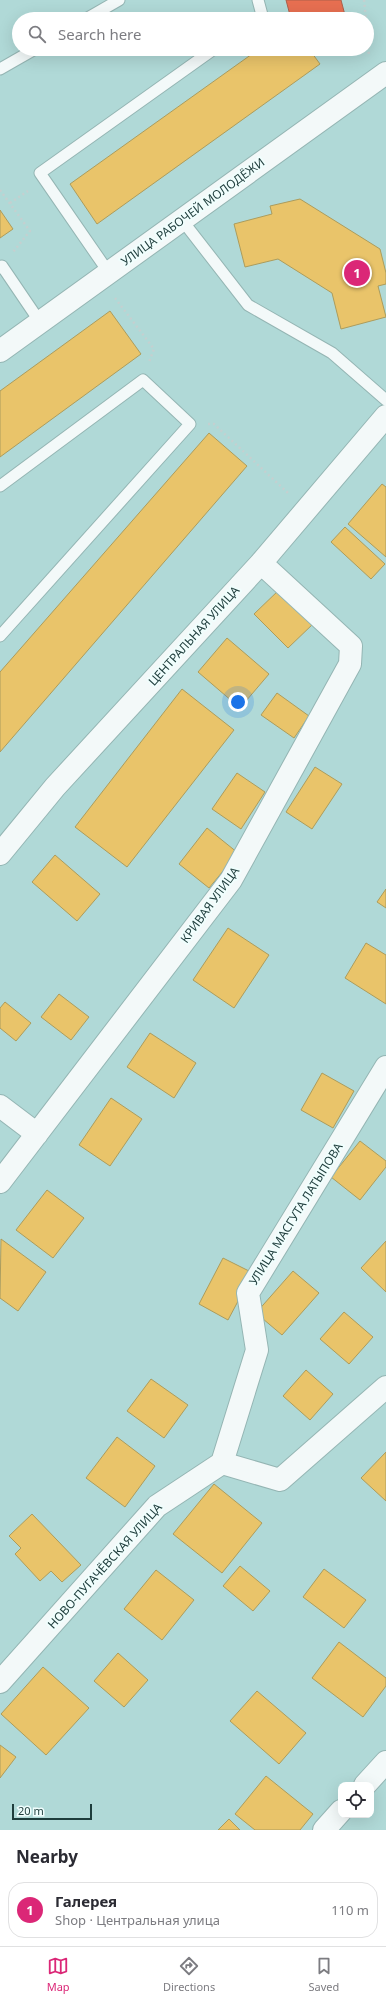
<!DOCTYPE html>
<meta charset="utf-8">
<style>
:root{--surface:#fff;--page:#f7f7f7;--text:#2b2b33;--muted:#7c7c81;--line:#e1e1e2;--accent:#db2777}
body{margin:0;font-family:"Noto Sans",sans-serif;background:var(--page);color:var(--text)}
.controls{position:absolute;right:12px;bottom:12px;display:grid;overflow:hidden;border-radius:8px;box-shadow:0 4px 16px #0002}
.controls button{width:36px;height:36px;display:grid;place-items:center;padding:0;border:0;border-bottom:1px solid var(--line);background:var(--surface);color:var(--text);font:20px sans-serif}
.scale{position:absolute;left:12px;bottom:10px;width:80px;box-sizing:border-box;padding-left:4px;border:2px solid #1e3d3c;border-top:0;font-size:11px;line-height:14px;white-space:nowrap;color:#1e3d3c;-webkit-text-stroke:3px #f0fefd;paint-order:stroke}
.you{position:absolute;left:238px;top:702px;width:14px;height:14px;margin:-10px;border:3px solid #fff;border-radius:50%;background:#1a73e8;box-shadow:0 0 0 6px #1a73e833}
.badge{display:grid;place-items:center;width:26px;height:26px;border-radius:50%;background:var(--accent);color:#fff;font-size:13px;font-weight:700}
.pin{position:absolute;translate:-50% -50%;border:2px solid #fff;box-shadow:0 1px 4px #0006}
.list{margin:0;padding:0;list-style:none}
h2{display:flex;justify-content:space-between;align-items:center;height:52px;margin:0;padding:0 16px;font-size:17px}
h2 small{font-size:13px;font-weight:400;color:var(--muted)}
.list li{display:grid;grid-template-columns:26px 1fr auto;gap:12px;align-items:center;box-sizing:border-box;height:56px;margin:0 8px 8px;padding:0 8px;border:1px solid var(--line);border-radius:16px}
.list b{display:block;font-size:15px;white-space:nowrap}
.list p{margin:0;font-size:13px;white-space:nowrap;color:var(--muted)}
.list em{font-size:13px;font-style:normal;color:var(--muted)}
.icon{flex:none;width:22px;height:22px;fill:none;stroke:currentColor;stroke-width:2;stroke-linecap:round;stroke-linejoin:round}
.map{position:relative;flex:none;width:386px;height:1830px;overflow:hidden}
.search{position:absolute;background:var(--surface);box-shadow:0 4px 16px #0002;left:12px;right:12px;top:12px;height:44px;display:flex;align-items:center;gap:10px;box-sizing:border-box;padding:0 14px;border-radius:22px;color:var(--muted);font-size:15px}
.sheet{height:116px;background:var(--surface)}
nav{display:flex;justify-content:space-around;align-items:center;box-sizing:border-box;height:56px;border-top:1px solid var(--line);background:var(--surface);font-size:11px;color:var(--muted)}
nav a{display:grid;justify-items:center;gap:2px}
nav .on{color:var(--accent)}
.map>svg:first-child{display:block}
.homes{fill:#e9c46a;stroke:#ac9c5c}
.shops{fill:#e76f51;stroke:#ab604b}
.lines{fill:none;stroke-linecap:round;stroke-linejoin:round}
.service-casing{stroke:#94b5b3;stroke-width:13}
.minor-casing{stroke:#94b5b3;stroke-width:24}
.path{stroke:#c4d0d0;stroke-width:2.5;stroke-dasharray:2 3;stroke-linecap:butt}
.service{stroke:#f3f9f9;stroke-width:11}
.minor{stroke:#f3f9f9;stroke-width:22}
.labels{text-anchor:middle;stroke-width:4;stroke-linejoin:round;paint-order:stroke}
.street-label{font-size:12px;fill:#1e3d3c;stroke:#f0fefd}
</style>
<div class="map">
<svg width="386" height="1830" viewBox="0 0 386 1830">
<rect width="100%" height="100%" fill="#b0d9d7"/>
<path class="homes" d="M259,49H309L320,64L97,224L70,184Z
M300,199L380,249L386,273V284L378,286L386,317L341,329L332,293L278,259L245,267L234,224L272,214L270,206Z
M0,210L13,229L0,238Z
M110,311L141,354L0,457V391Z
M209,433L247,466L0,752V672Z
M382,484L386,487V557L348,524Z
M345,527L385,564L371,579L331,542Z
M280,589L314,623L288,648L254,614Z
M227,638L269,674L240,708L198,672Z
M182,689L234,730L127,867L75,827Z
M277,693L309,716L294,738L261,715Z
M315,767L342,784L312,829L286,812Z
M237,773L265,792L241,829L212,809Z
M207,828L238,853L209,888L179,864Z
M55,855L100,894L77,921L32,882Z
M386,889V908L377,902Z
M228,928L269,955L234,1008L193,980Z
M366,943L386,955V1004L345,978Z
M59,994L89,1017L71,1040L41,1017Z
M5,1002L31,1023L16,1041L0,1028V1008Z
M150,1033L196,1063L174,1098L127,1067Z
M322,1073L354,1091L333,1128L301,1110Z
M111,1098L142,1119L110,1166L79,1145Z
M360,1141L386,1161V1167L360,1200L331,1177Z
M47,1190L84,1218L53,1258L16,1230Z
M1,1239L46,1272L18,1311L0,1298Z
M386,1241V1292L361,1268Z
M223,1258L253,1273L228,1320L199,1304Z
M293,1271L319,1293L282,1335L256,1313Z
M344,1312L373,1337L349,1364L320,1339Z
M306,1370L333,1394L310,1420L283,1396Z
M151,1379L188,1405L164,1438L127,1411Z
M117,1437L155,1466L125,1507L86,1478Z
M386,1452V1501L361,1478Z
M214,1484L262,1523L222,1573L173,1534Z
M32,1514L81,1565L62,1582L51,1571L40,1581L15,1554L21,1548L9,1536Z
M240,1566L270,1591L253,1611L223,1586Z
M324,1569L366,1600L344,1628L303,1597Z
M156,1570L194,1600L162,1640L124,1609Z
M339,1642L386,1678V1686L363,1717L312,1678Z
M118,1653L148,1680L124,1707L94,1681Z
M43,1667L89,1708L46,1755L1,1714Z
M257,1691L306,1733L279,1764L230,1721Z
M0,1745L16,1757L0,1778Z
M266,1776L313,1814L300,1830H255L235,1814Z
M229,1819L240,1830H218Z"/>
<path class="shops" d="M286,0H341L346,19H291Z"/>
<g class="lines">
<defs>
<path id="service" d="M86,19L119,0
M256,19L262,15L258,0
M0,69L35,49
M182,220L248,305L332,353L386,400
M0,268L2,266L40,322
M109,273L40,173L214,49
M0,486L143,380L190,424L0,636"/>
<path id="minor" d="M0,351L386,73
M0,854L55,787L261,563L386,416
M0,1106L37,1134
M0,1182L231,880L350,664L351,646L261,563
M222,1463L257,1350L248,1293L386,1067
M222,1463L280,1480L386,1387
M0,1682L157,1506L222,1463
M365,1785L386,1762
M324,1830L341,1811"/>
</defs>
<use href="#service" class="service-casing"/>
<use href="#minor" class="minor-casing"/>
<path class="path" d="M364,0L366,19
M367,37L369,56
M0,190L30,231L13,252
M10,203L28,191
M115,298L154,349L149,362
M208,424H214L288,493"/>
<use href="#service" class="service"/>
<use href="#minor" class="minor"/>
</g>
<g class="labels">
<g class="street-label">
<text transform="translate(193 212) rotate(-36)" y="4">УЛИЦА РАБОЧЕЙ МОЛОДЁЖИ</text>
<text transform="translate(194 636) rotate(-48)" y="4">ЦЕНТРАЛЬНАЯ УЛИЦА</text>
<text transform="translate(210 905) rotate(-54)" y="4">КРИВАЯ УЛИЦА</text>
<text transform="translate(296 1214) rotate(-58)" y="4">УЛИЦА МАСГУТА ЛАТЫПОВА</text>
<text transform="translate(105 1566) rotate(-48)" y="4">НОВО-ПУГАЧЁВСКАЯ УЛИЦА</text>
</g>
</g>
</svg>
<div class="controls">
<button><svg class="icon" aria-label="locate" viewBox="0 0 24 24"><circle cx="12" cy="12" r="6"/><path d="M12 2v4M12 18v4M2 12h4M18 12h4"/></svg></button>
</div>
<div class="scale">20 m</div>
<div class="you"></div>
<div class="pin badge" style="left:357px;top:273px">1</div>
<div class="search"><svg class="icon" aria-label="search" viewBox="0 0 24 24"><circle cx="10" cy="10" r="6"/><path d="M15 15l6 6"/></svg>Search here</div>
</div>
<section class="sheet">
<h2>Nearby<small></small></h2>
<ul class="list">
<li><span class="badge">1</span><div><b>Галерея</b><p>Shop · Центральная улица</p></div><em>110 m</em></li>
</ul>
</section>
<nav>
<a class="on"><svg class="icon" aria-label="map" viewBox="0 0 24 24"><path d="M3 6l6-2 6 2 6-2v14l-6 2-6-2-6 2zM9 4v14M15 6v14"/></svg>Map</a>
<a><svg class="icon" aria-label="directions" viewBox="0 0 24 24"><path d="M12 3l9 9-9 9-9-9zM9 14v-3h6M13 9l2 2-2 2"/></svg>Directions</a>
<a><svg class="icon" aria-label="saved" viewBox="0 0 24 24"><path d="M7 4h10v16l-5-4-5 4z"/></svg>Saved</a>
</nav>
